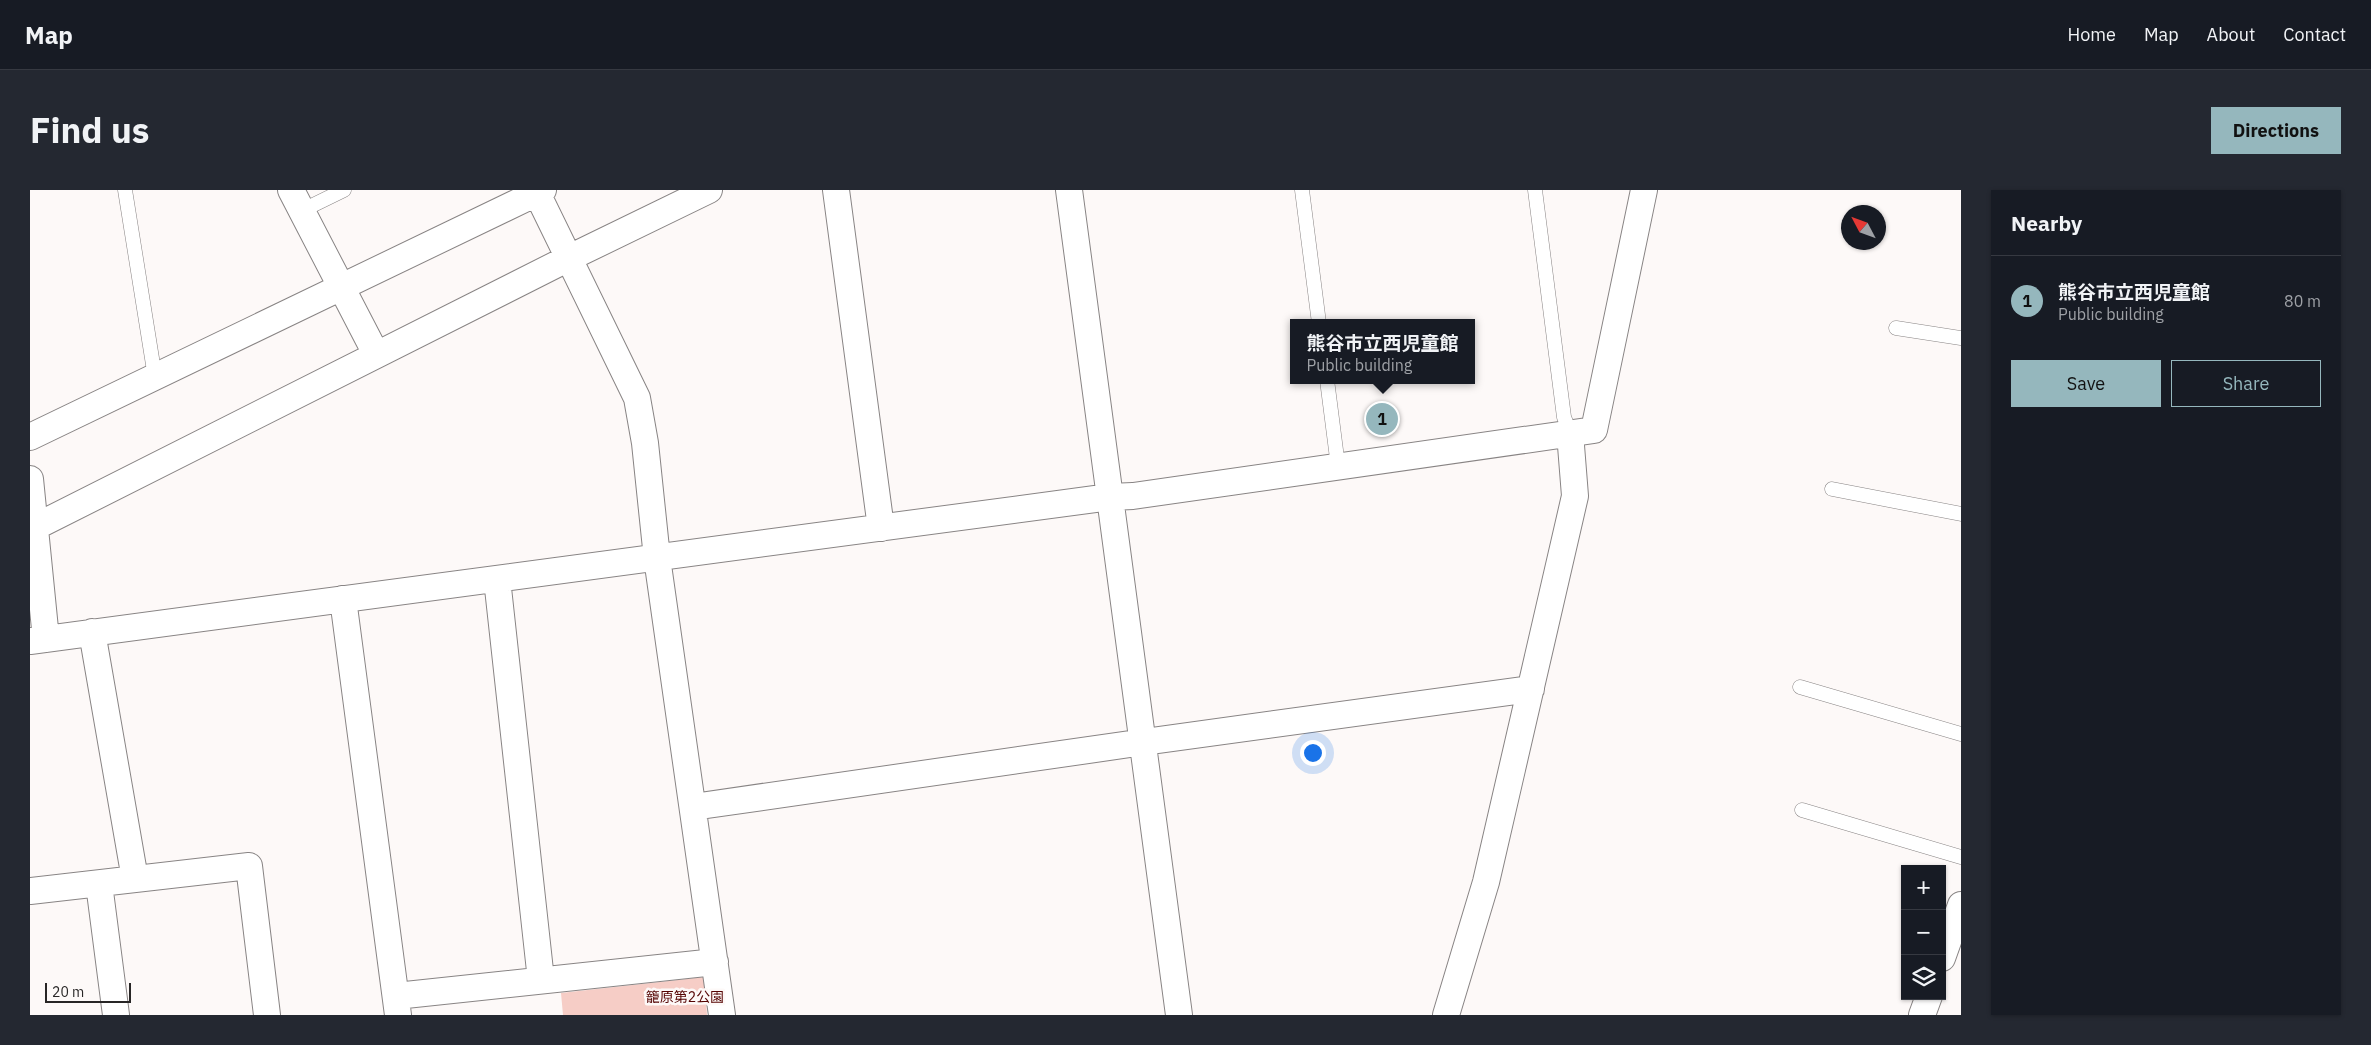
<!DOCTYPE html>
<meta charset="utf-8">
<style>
:root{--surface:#171b24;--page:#242831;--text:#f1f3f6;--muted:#9ea1a6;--line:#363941;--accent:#95b7bd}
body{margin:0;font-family:"IBM Plex Sans","Noto Sans JP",sans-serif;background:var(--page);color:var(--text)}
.controls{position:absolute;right:15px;bottom:15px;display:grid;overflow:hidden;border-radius:0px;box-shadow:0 1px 4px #0004}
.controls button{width:45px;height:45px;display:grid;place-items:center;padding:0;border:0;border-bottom:1px solid var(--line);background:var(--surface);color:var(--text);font:25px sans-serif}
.compass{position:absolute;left:1811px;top:15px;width:45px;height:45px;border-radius:50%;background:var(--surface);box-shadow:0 1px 4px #0004;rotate:311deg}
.scale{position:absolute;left:15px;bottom:12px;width:86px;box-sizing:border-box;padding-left:5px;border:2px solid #282626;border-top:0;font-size:14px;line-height:18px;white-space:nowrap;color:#282626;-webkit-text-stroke:4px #fdf9f8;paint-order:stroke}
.you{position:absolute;left:1282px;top:562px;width:18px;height:18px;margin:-12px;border:4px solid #fff;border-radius:50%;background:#1a73e8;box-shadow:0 0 0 8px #1a73e833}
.badge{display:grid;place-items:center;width:32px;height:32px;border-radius:50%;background:var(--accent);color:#111;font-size:16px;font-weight:700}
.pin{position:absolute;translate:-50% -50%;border:2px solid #fff;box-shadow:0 1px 5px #0006}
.popup{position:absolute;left:1260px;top:129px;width:185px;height:65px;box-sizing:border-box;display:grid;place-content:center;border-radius:0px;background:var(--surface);filter:drop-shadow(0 1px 4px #0005);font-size:16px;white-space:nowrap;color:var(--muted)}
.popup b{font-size:19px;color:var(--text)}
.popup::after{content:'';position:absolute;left:50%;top:100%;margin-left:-10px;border:10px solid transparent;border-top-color:var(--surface)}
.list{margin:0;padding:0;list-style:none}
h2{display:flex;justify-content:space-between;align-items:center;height:65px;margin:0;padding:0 20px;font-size:21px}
h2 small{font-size:16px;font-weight:400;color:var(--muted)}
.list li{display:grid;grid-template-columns:32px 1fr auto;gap:15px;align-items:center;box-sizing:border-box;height:90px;padding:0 20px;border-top:1px solid var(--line)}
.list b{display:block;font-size:19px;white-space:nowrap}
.list p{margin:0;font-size:16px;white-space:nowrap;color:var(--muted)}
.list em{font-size:16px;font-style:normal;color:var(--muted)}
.actions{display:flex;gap:10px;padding:15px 20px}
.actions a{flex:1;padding:11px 0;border:1px solid var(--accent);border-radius:0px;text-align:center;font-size:18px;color:var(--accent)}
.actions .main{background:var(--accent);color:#111}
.icon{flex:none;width:28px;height:28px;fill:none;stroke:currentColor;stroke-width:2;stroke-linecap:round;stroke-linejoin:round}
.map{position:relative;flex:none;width:1931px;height:825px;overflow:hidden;border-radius:0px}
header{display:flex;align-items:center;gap:30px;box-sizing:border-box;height:70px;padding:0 25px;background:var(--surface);border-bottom:1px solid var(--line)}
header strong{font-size:24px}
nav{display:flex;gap:28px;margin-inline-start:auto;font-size:18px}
.intro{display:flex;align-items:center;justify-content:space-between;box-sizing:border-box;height:120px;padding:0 30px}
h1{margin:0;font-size:35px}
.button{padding:12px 22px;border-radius:0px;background:var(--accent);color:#111;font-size:18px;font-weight:700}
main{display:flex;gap:30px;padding:0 30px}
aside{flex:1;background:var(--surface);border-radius:0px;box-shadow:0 1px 4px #0004}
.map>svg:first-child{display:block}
.green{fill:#f6cdc6}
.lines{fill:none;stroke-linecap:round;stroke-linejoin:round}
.lane-casing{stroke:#888484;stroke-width:15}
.street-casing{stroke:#888484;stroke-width:28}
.lane{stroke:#fff;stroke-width:14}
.street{stroke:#fff;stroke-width:26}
.labels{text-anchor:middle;stroke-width:5;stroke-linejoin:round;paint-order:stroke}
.park-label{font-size:14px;fill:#550403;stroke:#fdf9f8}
</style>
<header>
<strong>Map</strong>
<nav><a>Home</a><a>Map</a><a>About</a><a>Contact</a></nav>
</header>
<div class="intro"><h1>Find us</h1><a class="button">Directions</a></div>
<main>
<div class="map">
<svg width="1931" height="825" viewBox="0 0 1931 825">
<rect width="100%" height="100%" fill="#fdf9f8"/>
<path class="green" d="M674,787L677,825H533L531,803Z"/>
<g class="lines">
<defs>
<path id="lane" d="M95,0L125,187
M1272,0L1289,133
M1505,0L1534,227L1540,243
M271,21L314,0
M1866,138L1931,148
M1297,190L1308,276
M1802,299L1931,324
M1770,497L1931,544
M1772,620L1931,667"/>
<path id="street" d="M261,0L346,164
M806,0L851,338
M1039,0L1149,825
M507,3L607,208L615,253L627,368L692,825
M0,247L513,0
M0,289L16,449
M5,337L539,68L679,0
M467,389L511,790
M313,409L368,825
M62,442L105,689
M0,451L1080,307L1103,306L1564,240L1614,0
M663,617L1114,552L1501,499
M69,694L86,825
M0,701L219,676L237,825
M1912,768L1931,715
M366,806L685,772
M1416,825L1456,692L1545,306L1540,243
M1892,825L1899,806"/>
</defs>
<use href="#lane" class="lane-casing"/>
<use href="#street" class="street-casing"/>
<use href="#lane" class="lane"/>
<use href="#street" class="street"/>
</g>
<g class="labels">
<g class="park-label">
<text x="655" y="812">籠原第2公園</text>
</g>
</g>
</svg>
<div class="controls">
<button>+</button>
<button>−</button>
<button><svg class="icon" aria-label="layers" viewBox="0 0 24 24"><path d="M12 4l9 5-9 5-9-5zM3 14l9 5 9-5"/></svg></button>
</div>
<svg class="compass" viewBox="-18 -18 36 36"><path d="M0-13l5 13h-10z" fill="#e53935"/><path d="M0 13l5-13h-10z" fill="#9ea1a6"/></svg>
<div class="scale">20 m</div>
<div class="you"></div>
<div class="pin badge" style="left:1352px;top:229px">1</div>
<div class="popup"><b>熊谷市立西児童館</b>Public building</div>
</div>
<aside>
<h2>Nearby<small></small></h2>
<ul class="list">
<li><span class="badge">1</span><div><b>熊谷市立西児童館</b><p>Public building</p></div><em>80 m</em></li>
</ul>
<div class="actions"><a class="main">Save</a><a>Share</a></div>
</aside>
</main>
